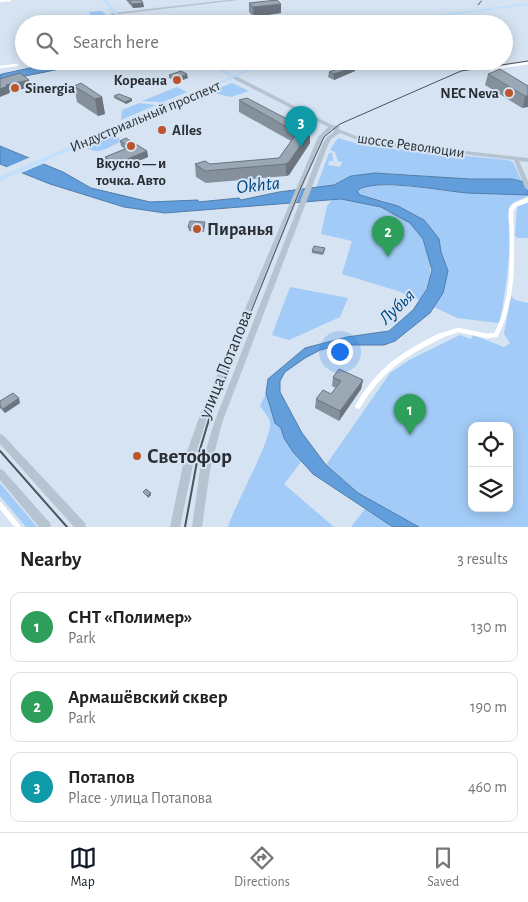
<!DOCTYPE html>
<meta charset="utf-8">
<style>
:root{--surface:#fff;--page:#f6f6f6;--text:#222;--muted:#767676;--line:#e0e0e0;--accent:#111827}
body{margin:0;font-family:"Alegreya Sans",sans-serif;background:var(--page);color:var(--text)}
.controls{position:absolute;right:15px;bottom:15px;display:grid;overflow:hidden;border-radius:10px;box-shadow:0 2px 12px #0003}
.controls button{width:45px;height:45px;display:grid;place-items:center;padding:0;border:0;border-bottom:1px solid var(--line);background:var(--surface);color:var(--text);font:25px sans-serif}
.you{position:absolute;left:339px;top:351px;width:18px;height:18px;margin:-12px;border:4px solid #fff;border-radius:50%;background:#1a73e8;box-shadow:0 0 0 8px #1a73e833}
.badge{display:grid;place-items:center;width:32px;height:32px;border-radius:50%;background:var(--accent);color:#fff;font-size:16px;font-weight:700}
.pin{position:absolute;translate:-50% -41px;filter:drop-shadow(0 1px 2px #0008)}
.pin::after{content:'';position:absolute;top:26px;width:18px;height:15px;background:inherit;clip-path:polygon(0 0,100% 0,50% 100%)}
.list{margin:0;padding:0;list-style:none}
h2{display:flex;justify-content:space-between;align-items:center;height:65px;margin:0;padding:0 20px;font-size:21px}
h2 small{font-size:16px;font-weight:400;color:var(--muted)}
.list li{display:grid;grid-template-columns:32px 1fr auto;gap:15px;align-items:center;box-sizing:border-box;height:70px;margin:0 10px 10px;padding:0 10px;border:1px solid var(--line);border-radius:10px}
.list b{display:block;font-size:19px;white-space:nowrap}
.list p{margin:0;font-size:16px;white-space:nowrap;color:var(--muted)}
.list em{font-size:16px;font-style:normal;color:var(--muted)}
.icon{flex:none;width:28px;height:28px;fill:none;stroke:currentColor;stroke-width:2;stroke-linecap:round;stroke-linejoin:round}
.map{position:relative;flex:none;width:528px;height:527px;overflow:hidden}
.search{position:absolute;background:var(--surface);box-shadow:0 2px 12px #0003;left:15px;right:15px;top:15px;height:55px;display:flex;align-items:center;gap:12px;box-sizing:border-box;padding:0 18px;border-radius:28px;color:var(--muted);font-size:19px}
.sheet{height:305px;background:var(--surface)}
nav{display:flex;justify-content:space-around;align-items:center;box-sizing:border-box;height:70px;border-top:1px solid var(--line);background:var(--surface);font-size:14px;color:var(--muted)}
nav a{display:grid;justify-items:center;gap:2px}
nav .on{color:var(--accent)}
.map>svg:first-child{display:block}
.green{fill:#a2cbf7;fill-rule:evenodd}
.water{fill:#629edb;stroke:#517da9}
.pier{fill:#d5e3f2}
.lines{fill:none;stroke-linecap:round;stroke-linejoin:round}
.street-far2{stroke:#fff;stroke-width:2.5}
.street-far1{stroke:#fff;stroke-width:4.5}
.street{stroke:#fff;stroke-width:5.5}
.secondary{fill:#b6c3d1;fill-rule:evenodd}
.primary{fill:#c1dffe;fill-rule:evenodd}
.tram-far1{stroke:#4d535b;stroke-width:1}
.tram{stroke:#4d535b;stroke-width:2}
.rail{stroke:#4d535b;stroke-width:1;stroke-dasharray:5.5 3;stroke-linecap:butt}
.wall{fill:#84909c}
.shaded-wall{fill:#6c757f}
.building{fill:#9aa7b5;stroke:#6c757f}
.poi-dot{fill:#bc542c;stroke:#d5e3f2;stroke-width:2}
.labels{text-anchor:middle;stroke-width:4;stroke-linejoin:round;paint-order:stroke}
.far-poi-label{font-size:15px;font-weight:bold;fill:#2a2f35;stroke:#d5e3f2;text-anchor:end}
.far-street-label{font-size:15px;fill:#2a2f35;stroke:#d5e3f2}
.poi-label{font-size:18px;font-weight:bold;fill:#2a2f35;stroke:#d5e3f2;text-anchor:start}
.street-label{font-size:18px;fill:#2a2f35;stroke:#d5e3f2}
.water-label{font-size:19px;font-style:italic;fill:#00467e;stroke:#d5e3f2}
.near-poi-label{font-size:21px;font-weight:bold;fill:#2a2f35;stroke:#d5e3f2;text-anchor:start}
</style>
<div class="map">
<svg width="528" height="527" viewBox="0 0 528 527">
<rect width="100%" height="100%" fill="#d5e3f2"/>
<path class="green" d="M102,11L108,17L118,23H107L108,21L103,20L99,22L106,24H81L93,19L89,12Z
M385,15L390,20L362,24H334L338,21Z
M232,83L249,91L231,97L209,92Z
M177,87L187,92L163,102L142,101Z
M139,103L156,105L121,120L122,110Z
M111,134L119,138L120,142C104,149 99,156 83,146Z
M338,138L366,146L507,160L513,162L522,182L512,179H470L385,173L351,176L334,185L316,188L329,153H332L333,161H329L328,165L340,167L342,162L338,161L335,152L330,150Z
M370,186H404L464,192L528,195C524,199 515,200 510,206C506,213 510,229 510,237C509,265 505,294 500,321L498,323L457,318L434,307L443,293L448,271L441,252L439,239L424,220L414,214L385,201L360,195L357,191Z
M341,199C369,203 408,209 422,238C425,243 426,250 428,256C433,273 430,285 420,300L398,291L342,274L352,241L321,234L327,206L332,200Z
M528,202V238H518L515,236L517,207L519,204Z
M290,287L348,298L340,317L289,340L272,335Z
M511,296L515,300L528,303V527H419L358,493L326,465L390,373L411,359L460,335L471,339L473,335L504,347L510,343L504,334ZM472,426H509V508H472Z
M266,393L275,423L281,428L284,438L301,462L284,484L334,527H228C234,506 273,438 270,422C269,417 263,410 260,406Z
M0,483L37,527H26L0,496Z
M365,509L393,527H351Z"/>
<path class="water" d="M63,61H88L70,67L0,81V75L2,74Z
M0,146L63,172L91,188L150,202L198,200V202L239,198L241,200L279,192L334,185L351,176L375,173L470,179H512L528,183V195C508,194 487,194 467,193C444,191 373,177 357,191L360,195L398,206L424,220L429,226L439,239L441,252L448,271L443,293L430,313L395,341L384,345H340L320,350L305,358L285,372L280,381V392L302,433L326,465L358,493L419,527H393L313,474L293,452L284,438L281,428L275,423L266,393L268,379L305,348L347,337L389,331L413,310L427,289L432,270L423,239L410,223L381,207L341,199L165,213L124,207L50,184L0,164Z"/>
<path class="pier" d="M33,156L47,162L19,174L5,168Z"/>
<g class="lines">
<path class="street-far2" d="M0,1L10,0
M90,65L98,61
M0,67L17,65
M498,75L491,69L528,63"/>
<path class="street-far1" d="M437,337L458,330L487,336L496,335C516,297 512,251 511,210L515,205L528,200"/>
<path class="street" d="M358,406C379,370 403,354 440,336
M0,505L18,527"/>
<path class="secondary" d="M228,0H239L112,15L110,14L112,13Z
M232,76H236L332,125L339,126L340,127L338,128L341,130L366,140L528,158V162L519,161L528,181V190L525,188L514,160L365,143L340,133L331,139L328,145L222,423L210,470L202,527H192L200,470L214,423L322,145L327,137L335,131L332,129L323,138L208,415L194,460L180,527H170L184,460L200,415L318,137L328,127L232,78Z
M0,434L3,435L85,523L86,527H74L0,444Z
M0,469L3,470L50,523L51,527H39L0,480Z"/>
<path class="primary" d="M103,0H107L119,15L135,24C120,24 111,11 103,0Z
M528,3V5L381,24H367Z
M201,61H207L234,75L266,61H272L0,181V177L230,77Z"/>
<path class="tram-far1" d="M241,337L301,187L324,137L340,124L461,71L528,61"/>
<path class="tram" d="M0,451L67,527
M185,527L198,456L210,416L242,336"/>
<path class="rail" d="M478,5L482,0"/>
</g>
<path class="wall" d="M126,0H141L143,3L144,7L133,8Z
M249,3L281,13L254,17L249,12Z
M355,71L334,80L328,77L329,72Z
M488,74L528,86L522,108L485,85Z
M169,75L188,78L177,82L169,78Z
M74,86L102,97L105,114L98,116L77,102Z
M114,96L132,99V101L126,104L114,98Z
M239,100L310,131V143L289,175L286,176L206,183L196,177L195,164H210L279,158L291,141L239,112Z
M120,141L147,151L148,157L116,170L106,163L105,157L125,149L121,146Z
M205,222V226L204,232L189,231L188,227Z
M325,250L323,255L312,253V251Z
M333,377L363,380L361,389L339,421L315,408L316,399L331,394L336,388L332,386Z
M0,401L20,403L5,413L0,408Z"/>
<path class="shaded-wall" d="M143,3L144,7L133,8L132,4Z
M281,4V13L254,17L253,7Z
M356,66L355,71L334,80V74Z
M187,74L188,78L177,82L176,79Z
M29,80L31,87L9,92L10,93L0,97V89L6,85Z
M525,96H528V107L522,108Z
M102,97L105,114L98,116L95,99Z
M132,99V101L126,104L125,102Z
M310,131V143L289,175L286,176V164Z
M147,151L148,157L116,170L115,164Z
M363,380L361,389L339,421L340,411Z
M19,398L20,403L5,413L3,409Z
M151,493V495L148,498L147,496Z"/>
<path class="building" d="M129,0H141L143,3L132,4Z
M277,0L281,4L253,7L249,3Z
M351,64L356,66L334,74L329,72Z
M500,69L528,86V96H525L488,74Z
M181,71L187,74L176,79L169,75Z
M20,73L29,80L6,85L8,86L0,89V79Z
M81,83L102,97L95,99L74,86Z
M119,94L132,99L125,102L114,96Z
M247,98L310,131L289,162L286,164L205,171L195,164L205,161L210,164L279,158L297,133L239,100Z
M126,138L147,151L115,164L105,157L130,147L120,141Z
M190,221L205,222L203,228L188,227Z
M314,246L325,248L323,253L312,251Z
M339,369L363,380L340,411L316,399L323,390L331,394L341,381L333,377Z
M13,393L19,398L3,409L0,406V401Z
M146,489L151,493L147,496L143,492Z"/>
<g class="poi-dot">
<circle cx="177" cy="80" r="5"/>
<circle cx="15" cy="88" r="5"/>
<circle cx="509" cy="93" r="5"/>
<circle cx="162" cy="130" r="5"/>
<circle cx="131" cy="146" r="5"/>
<circle cx="197" cy="229" r="5"/>
<circle cx="137" cy="456" r="5"/>
</g>
<g class="labels">
<g class="far-poi-label">
<text x="167" y="85">Кореана</text>
<text x="25" y="93" text-anchor="start">Sinergia</text>
<text x="499" y="98">NEC Neva</text>
<text x="172" y="135" text-anchor="start">Alles</text>
<text x="131" y="168" text-anchor="middle">Вкусно — и<tspan x="131" dy="17">точка. Авто</tspan></text>
</g>
<g class="far-street-label">
<text transform="translate(145 116) rotate(-23)" y="5">Индустриальный проспект</text>
<text transform="translate(411 145) rotate(8)" y="5">шоссе Революции</text>
</g>
<g class="poi-label">
<text x="207" y="235">Пиранья</text>
</g>
<g class="street-label">
<text transform="translate(225 364) rotate(-68)" y="6">улица Потапова</text>
</g>
<g class="water-label">
<text transform="translate(258 184) rotate(-6)" y="7">Okhta</text>
<text transform="translate(396 306) rotate(-44)" y="7">Лубья</text>
</g>
<g class="near-poi-label">
<text x="147" y="463">Светофор</text>
</g>
</g>
</svg>
<div class="controls">
<button><svg class="icon" aria-label="locate" viewBox="0 0 24 24"><circle cx="12" cy="12" r="6"/><path d="M12 2v4M12 18v4M2 12h4M18 12h4"/></svg></button>
<button><svg class="icon" aria-label="layers" viewBox="0 0 24 24"><path d="M12 4l9 5-9 5-9-5zM3 14l9 5 9-5"/></svg></button>
</div>
<div class="you"></div>
<div class="pin badge" style="left:410px;top:435px;background:#2e9e5b">1</div>
<div class="pin badge" style="left:388px;top:257px;background:#2e9e5b">2</div>
<div class="pin badge" style="left:301px;top:147px;background:#0f9aa8">3</div>
<div class="search"><svg class="icon" aria-label="search" viewBox="0 0 24 24"><circle cx="10" cy="10" r="6"/><path d="M15 15l6 6"/></svg>Search here</div>
</div>
<section class="sheet">
<h2>Nearby<small>3 results</small></h2>
<ul class="list">
<li><span class="badge" style="background:#2e9e5b">1</span><div><b>СНТ «Полимер»</b><p>Park</p></div><em>130 m</em></li>
<li><span class="badge" style="background:#2e9e5b">2</span><div><b>Армашёвский сквер</b><p>Park</p></div><em>190 m</em></li>
<li><span class="badge" style="background:#0f9aa8">3</span><div><b>Потапов</b><p>Place · улица Потапова</p></div><em>460 m</em></li>
</ul>
</section>
<nav>
<a class="on"><svg class="icon" aria-label="map" viewBox="0 0 24 24"><path d="M3 6l6-2 6 2 6-2v14l-6 2-6-2-6 2zM9 4v14M15 6v14"/></svg>Map</a>
<a><svg class="icon" aria-label="directions" viewBox="0 0 24 24"><path d="M12 3l9 9-9 9-9-9zM9 14v-3h6M13 9l2 2-2 2"/></svg>Directions</a>
<a><svg class="icon" aria-label="saved" viewBox="0 0 24 24"><path d="M7 4h10v16l-5-4-5 4z"/></svg>Saved</a>
</nav>
